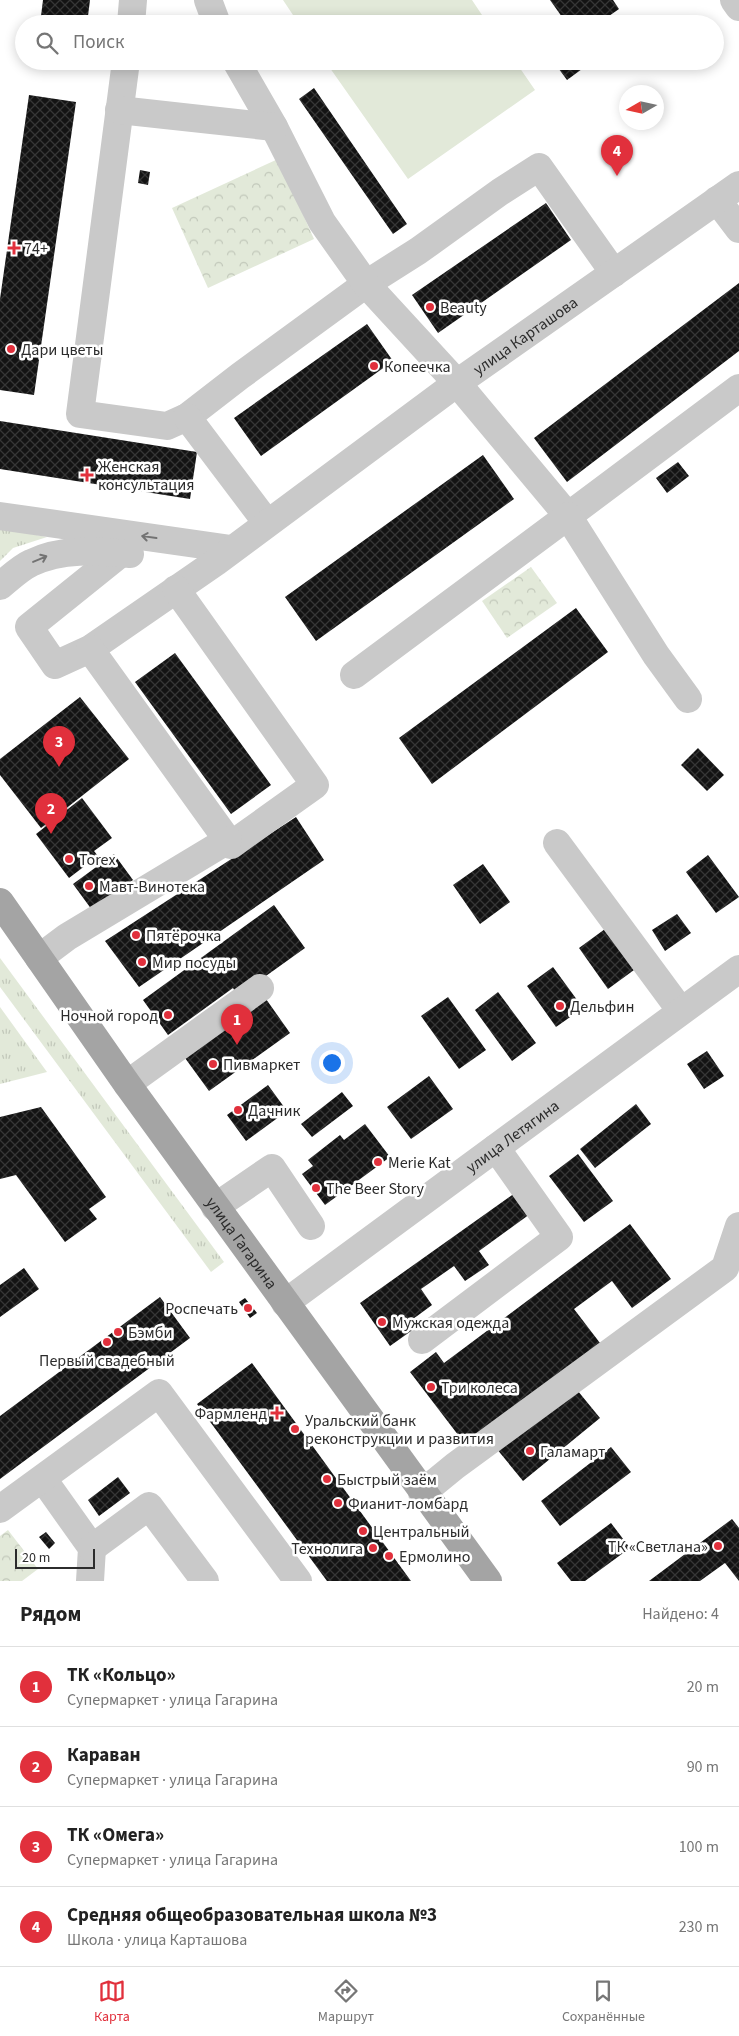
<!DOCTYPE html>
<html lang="ru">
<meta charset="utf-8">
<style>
:root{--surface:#fff;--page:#f6f6f6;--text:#222;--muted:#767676;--line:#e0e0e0;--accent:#e1303c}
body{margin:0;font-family:"Source Sans 3",sans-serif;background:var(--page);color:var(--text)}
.compass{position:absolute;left:619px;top:85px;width:45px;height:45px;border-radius:50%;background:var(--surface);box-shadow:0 2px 12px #0003;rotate:261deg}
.scale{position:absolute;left:15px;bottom:12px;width:80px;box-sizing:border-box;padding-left:5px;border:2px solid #2c2c2c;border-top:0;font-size:14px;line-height:18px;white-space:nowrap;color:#2c2c2c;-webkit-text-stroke:4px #fff;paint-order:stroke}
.you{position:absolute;left:331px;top:1062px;width:18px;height:18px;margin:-12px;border:4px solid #fff;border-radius:50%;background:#1a73e8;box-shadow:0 0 0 8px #1a73e833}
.badge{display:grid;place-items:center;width:32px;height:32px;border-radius:50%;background:var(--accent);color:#fff;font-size:16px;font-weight:700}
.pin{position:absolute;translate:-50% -41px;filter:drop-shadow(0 1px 2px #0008)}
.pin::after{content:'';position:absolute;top:26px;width:18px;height:15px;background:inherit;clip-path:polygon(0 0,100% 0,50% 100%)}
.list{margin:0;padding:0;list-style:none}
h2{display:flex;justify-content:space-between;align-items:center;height:65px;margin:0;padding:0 20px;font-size:21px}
h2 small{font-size:16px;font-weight:400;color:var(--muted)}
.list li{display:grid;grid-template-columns:32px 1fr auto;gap:15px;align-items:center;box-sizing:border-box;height:80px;padding:0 20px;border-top:1px solid var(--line)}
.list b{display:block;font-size:19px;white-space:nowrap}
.list p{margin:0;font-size:16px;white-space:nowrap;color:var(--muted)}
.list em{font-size:16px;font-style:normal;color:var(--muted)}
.icon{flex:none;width:28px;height:28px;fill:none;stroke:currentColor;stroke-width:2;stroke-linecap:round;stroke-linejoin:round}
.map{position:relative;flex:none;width:739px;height:1581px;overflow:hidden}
.search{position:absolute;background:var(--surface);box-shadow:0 2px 12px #0003;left:15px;right:15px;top:15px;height:55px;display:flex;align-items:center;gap:12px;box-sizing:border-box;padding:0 18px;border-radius:28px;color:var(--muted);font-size:19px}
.sheet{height:385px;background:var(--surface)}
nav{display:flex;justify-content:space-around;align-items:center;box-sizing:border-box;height:70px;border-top:1px solid var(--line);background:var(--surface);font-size:14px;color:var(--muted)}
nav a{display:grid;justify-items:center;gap:2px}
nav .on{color:var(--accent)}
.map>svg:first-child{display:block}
.grass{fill:url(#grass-tufts)}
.park{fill:url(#park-crowns)}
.pitch{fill:#e2e9d9}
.building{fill:url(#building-cross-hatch)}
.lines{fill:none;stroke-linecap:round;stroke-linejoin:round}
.minor{stroke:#c9c9c9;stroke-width:28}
.major{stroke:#a4a4a4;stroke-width:28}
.oneway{stroke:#737373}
.poi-dot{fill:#e1303c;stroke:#fff;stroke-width:2}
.labels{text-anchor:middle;stroke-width:5;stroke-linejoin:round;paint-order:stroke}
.poi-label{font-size:16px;fill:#2c2c2c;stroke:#fff;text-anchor:start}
.street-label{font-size:16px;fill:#2c2c2c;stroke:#fff}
</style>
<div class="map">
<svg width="739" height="1581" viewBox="0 0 739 1581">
<defs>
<pattern id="grass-tufts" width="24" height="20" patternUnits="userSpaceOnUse" patternTransform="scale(1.25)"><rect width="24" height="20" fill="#e2e9d9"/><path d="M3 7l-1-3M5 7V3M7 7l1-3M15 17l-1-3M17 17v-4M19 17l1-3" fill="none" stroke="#c2c8ba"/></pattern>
<pattern id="park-crowns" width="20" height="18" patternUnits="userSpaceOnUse" patternTransform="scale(1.25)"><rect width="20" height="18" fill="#e2e9d9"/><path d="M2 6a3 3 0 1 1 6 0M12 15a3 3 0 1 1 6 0" fill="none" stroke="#c2c8ba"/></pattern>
<pattern id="building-cross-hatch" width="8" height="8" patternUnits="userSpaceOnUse" patternTransform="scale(1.25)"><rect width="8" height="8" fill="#131313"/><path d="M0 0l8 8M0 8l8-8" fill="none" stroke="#363636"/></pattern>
</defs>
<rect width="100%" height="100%" fill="#fff"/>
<path class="grass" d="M0,528L47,537L13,548L0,561Z
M0,958L224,1262L211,1272L0,987Z
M0,1007L47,1072L0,1084Z"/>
<path class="park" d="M278,159L314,239L208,288L172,208Z
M531,567L557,603L507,638L482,601Z
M8,1530L38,1569L22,1581H0V1536Z"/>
<path class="pitch" d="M283,0H472L488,24H299Z
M325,61H515L535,90L408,179Z"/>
<path class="building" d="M43,0H90L87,24H40Z
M550,0H613L619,9L609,16L615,24H567Z
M553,61H593L567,80Z
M314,88L407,224L393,234L299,99Z
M29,95L76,102L34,395L0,390V299Z
M140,170L150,172L148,185L138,183Z
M546,203L571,240L438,333L412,295Z
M739,283V351L567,482L534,438Z
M367,324L393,361L261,456L234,418Z
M0,421L197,452L190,499L0,469Z
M483,455L514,499L316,641L285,597Z
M678,462L689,476L667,493L656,478Z
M576,608L608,652L432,784L399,738Z
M175,653L271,785L231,814L135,682Z
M80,697L129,759L41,828L0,775V759Z
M698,748L724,775L707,791L681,765Z
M82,798L112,838L94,851L98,856L69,878L36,834Z
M296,817L324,860L139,987L105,941Z
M114,854L133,880L92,910L73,884Z
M708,855L739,897L716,913L686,872Z
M483,864L510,902L480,924L453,885Z
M274,905L305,948L238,996L233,988L168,1035L143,1000Z
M677,914L691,933L665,951L652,930Z
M605,929L634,970L608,989L579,948Z
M553,967L583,1008L556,1027L527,986Z
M498,992L536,1043L512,1061L475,1010Z
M448,997L486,1050L459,1069L421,1016Z
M266,999L290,1033L209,1091L185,1058Z
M707,1051L724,1076L704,1089L687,1064Z
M429,1076L453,1109L411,1139L387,1107Z
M268,1085L287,1111L246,1141L227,1115Z
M342,1092L353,1106L312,1137L301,1124Z
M636,1104L651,1124L595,1168L580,1149Z
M41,1107L106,1197L89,1209L97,1219L65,1242L16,1175L0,1179V1117Z
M365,1124L390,1157L325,1205L302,1174L313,1166L308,1160L340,1135L344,1140Z
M578,1154L613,1201L584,1222L549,1176Z
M515,1193L530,1214L479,1251L489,1265L465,1281L454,1266L421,1289L432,1305L409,1322L414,1329L390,1346L360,1303Z
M630,1224L671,1279L632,1308L612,1281L574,1309L600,1343L465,1444L410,1372L436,1352L444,1363Z
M24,1268L39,1289L0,1317V1285Z
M160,1297L190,1338L0,1479V1416Z
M245,1298L257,1313L250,1318L239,1302Z
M252,1363L298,1426L411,1581H327L197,1404Z
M573,1385L600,1418L523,1481L496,1448Z
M611,1447L631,1472L560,1526L541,1501Z
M118,1477L130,1493L99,1516L88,1500Z
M732,1519L739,1528V1581L725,1563L700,1581H649Z
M611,1523L630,1548L585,1581H571L557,1563Z
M46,1532L55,1543L49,1549L39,1537Z"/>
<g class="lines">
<g class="minor">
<path d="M208,0L217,24"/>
<path d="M734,0L739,7"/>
<path d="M131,24L133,0"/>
<path d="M126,61L80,414L167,426L187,417L240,376L366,284L418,251L500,192L539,167L614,273"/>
<path d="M236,61L274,127L322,222L366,284L457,383L568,516L739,388"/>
<path d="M119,110L274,127"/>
<path d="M717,200L739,229"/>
<path d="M187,417L267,523"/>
<path d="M0,516L231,549"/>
<path id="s1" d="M121,553L29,627L55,665L90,649L216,562L457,383L739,185"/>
<path d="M0,586C10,578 20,568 31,563C62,548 96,551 130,554"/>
<path d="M90,649L231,845L315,785L176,589"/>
<path d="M354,675L568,516L656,655L688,699"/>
<path d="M557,843L681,1011"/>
<path d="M39,958L67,937L228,840"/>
<path d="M127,1084L260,988"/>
<path d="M215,1207L272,1168L311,1226"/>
<path id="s2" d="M285,1303L739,969"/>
<path d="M422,1340L559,1237L496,1148"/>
<path d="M43,1479L92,1548L90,1581"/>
<path d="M422,1493L455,1466L725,1268L739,1226"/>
<path d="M0,1509L159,1393L298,1581"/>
<path d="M92,1548L149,1506L205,1581"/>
</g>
<path class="major" id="s3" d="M0,902L127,1084L488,1581"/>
</g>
<defs><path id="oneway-shaft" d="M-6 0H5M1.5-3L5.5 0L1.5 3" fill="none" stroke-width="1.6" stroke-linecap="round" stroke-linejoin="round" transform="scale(1.25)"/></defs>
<g class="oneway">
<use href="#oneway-shaft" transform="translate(149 537) rotate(-172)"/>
<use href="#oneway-shaft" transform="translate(40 559) rotate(-23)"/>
</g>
<g class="poi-dot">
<path d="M11.5 240.5h5v5h5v5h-5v5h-5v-5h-5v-5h5z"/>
<circle cx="430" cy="307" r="5"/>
<circle cx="11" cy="349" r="5"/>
<circle cx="374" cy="366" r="5"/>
<path d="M84.5 467.5h5v5h5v5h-5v5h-5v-5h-5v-5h5z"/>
<circle cx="69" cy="859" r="5"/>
<circle cx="89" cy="886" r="5"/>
<circle cx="136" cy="935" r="5"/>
<circle cx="142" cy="962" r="5"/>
<circle cx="560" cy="1006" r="5"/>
<circle cx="168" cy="1015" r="5"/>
<circle cx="213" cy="1064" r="5"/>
<circle cx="238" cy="1110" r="5"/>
<circle cx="378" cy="1162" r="5"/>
<circle cx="316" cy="1188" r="5"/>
<circle cx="248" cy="1308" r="5"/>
<circle cx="382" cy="1322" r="5"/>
<circle cx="118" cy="1332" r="5"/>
<circle cx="107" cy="1342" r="5"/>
<circle cx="431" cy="1387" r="5"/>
<path d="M274.5 1405.5h5v5h5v5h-5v5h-5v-5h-5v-5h5z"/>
<circle cx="295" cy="1429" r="5"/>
<circle cx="530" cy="1451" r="5"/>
<circle cx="327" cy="1479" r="5"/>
<circle cx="338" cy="1503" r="5"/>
<circle cx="363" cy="1531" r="5"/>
<circle cx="718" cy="1546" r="5"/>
<circle cx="373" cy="1548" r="5"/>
<circle cx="389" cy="1556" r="5"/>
</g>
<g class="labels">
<g class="poi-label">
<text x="24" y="254">74+</text>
<text x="440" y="313">Beauty</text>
<text x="21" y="355">Дари цветы</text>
<text x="384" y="372">Копеечка</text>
<text x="98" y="472">Женская<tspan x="98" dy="18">консультация</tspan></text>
<text x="79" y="865">Torex</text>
<text x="99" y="892">Мавт-Винотека</text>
<text x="146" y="941">Пятёрочка</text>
<text x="152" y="968">Мир посуды</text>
<text x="570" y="1012">Дельфин</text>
<text x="158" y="1021" text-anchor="end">Ночной город</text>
<text x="223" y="1070">Пивмаркет</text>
<text x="248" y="1116">Дачник</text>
<text x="388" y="1168">Merie Kat</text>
<text x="326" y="1194">The Beer Story</text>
<text x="238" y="1314" text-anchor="end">Роспечать</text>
<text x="392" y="1328">Мужская одежда</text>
<text x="128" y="1338">Бэмби</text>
<text x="107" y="1366" text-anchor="middle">Первый свадебный</text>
<text x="441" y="1393">Три колеса</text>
<text x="267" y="1419" text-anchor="end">Фармленд</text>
<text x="305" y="1426">Уральский банк<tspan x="305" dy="18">реконструкции и развития</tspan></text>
<text x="540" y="1457">Галамарт</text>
<text x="337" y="1485">Быстрый заём</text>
<text x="348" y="1509">Фианит-ломбард</text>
<text x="373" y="1537">Центральный</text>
<text x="708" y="1552" text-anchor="end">ТК «Светлана»</text>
<text x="363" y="1554" text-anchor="end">Технолига</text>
<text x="399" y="1562">Ермолино</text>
</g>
<g class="street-label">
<text dy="6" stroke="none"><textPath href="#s1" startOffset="739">улица Карташова</textPath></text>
<text dy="6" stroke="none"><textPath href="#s2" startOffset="282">улица Летягина</textPath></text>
<text dy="6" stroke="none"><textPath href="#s3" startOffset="418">улица Гагарина</textPath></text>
</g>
</g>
</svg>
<svg class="compass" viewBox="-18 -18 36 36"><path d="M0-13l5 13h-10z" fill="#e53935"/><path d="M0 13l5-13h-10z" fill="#767676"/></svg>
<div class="scale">20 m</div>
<div class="you"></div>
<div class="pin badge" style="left:237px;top:1045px">1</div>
<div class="pin badge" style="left:51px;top:834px">2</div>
<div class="pin badge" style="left:59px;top:767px">3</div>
<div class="pin badge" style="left:617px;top:176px">4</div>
<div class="search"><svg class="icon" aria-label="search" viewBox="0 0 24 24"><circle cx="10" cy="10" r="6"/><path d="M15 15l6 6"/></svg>Поиск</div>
</div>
<section class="sheet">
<h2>Рядом<small>Найдено: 4</small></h2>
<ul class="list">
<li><span class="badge">1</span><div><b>ТК «Кольцо»</b><p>Супермаркет · улица Гагарина</p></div><em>20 m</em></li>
<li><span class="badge">2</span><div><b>Караван</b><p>Супермаркет · улица Гагарина</p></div><em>90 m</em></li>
<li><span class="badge">3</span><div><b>ТК «Омега»</b><p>Супермаркет · улица Гагарина</p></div><em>100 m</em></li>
<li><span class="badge">4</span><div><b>Средняя общеобразовательная школа №3</b><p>Школа · улица Карташова</p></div><em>230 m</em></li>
</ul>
</section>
<nav>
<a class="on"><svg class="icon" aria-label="map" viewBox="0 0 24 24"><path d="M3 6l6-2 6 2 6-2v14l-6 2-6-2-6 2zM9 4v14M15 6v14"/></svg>Карта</a>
<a><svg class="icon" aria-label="directions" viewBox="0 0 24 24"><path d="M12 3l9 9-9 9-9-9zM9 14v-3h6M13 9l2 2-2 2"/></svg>Маршрут</a>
<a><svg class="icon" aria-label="saved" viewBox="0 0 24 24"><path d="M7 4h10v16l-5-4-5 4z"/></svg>Сохранённые</a>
</nav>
